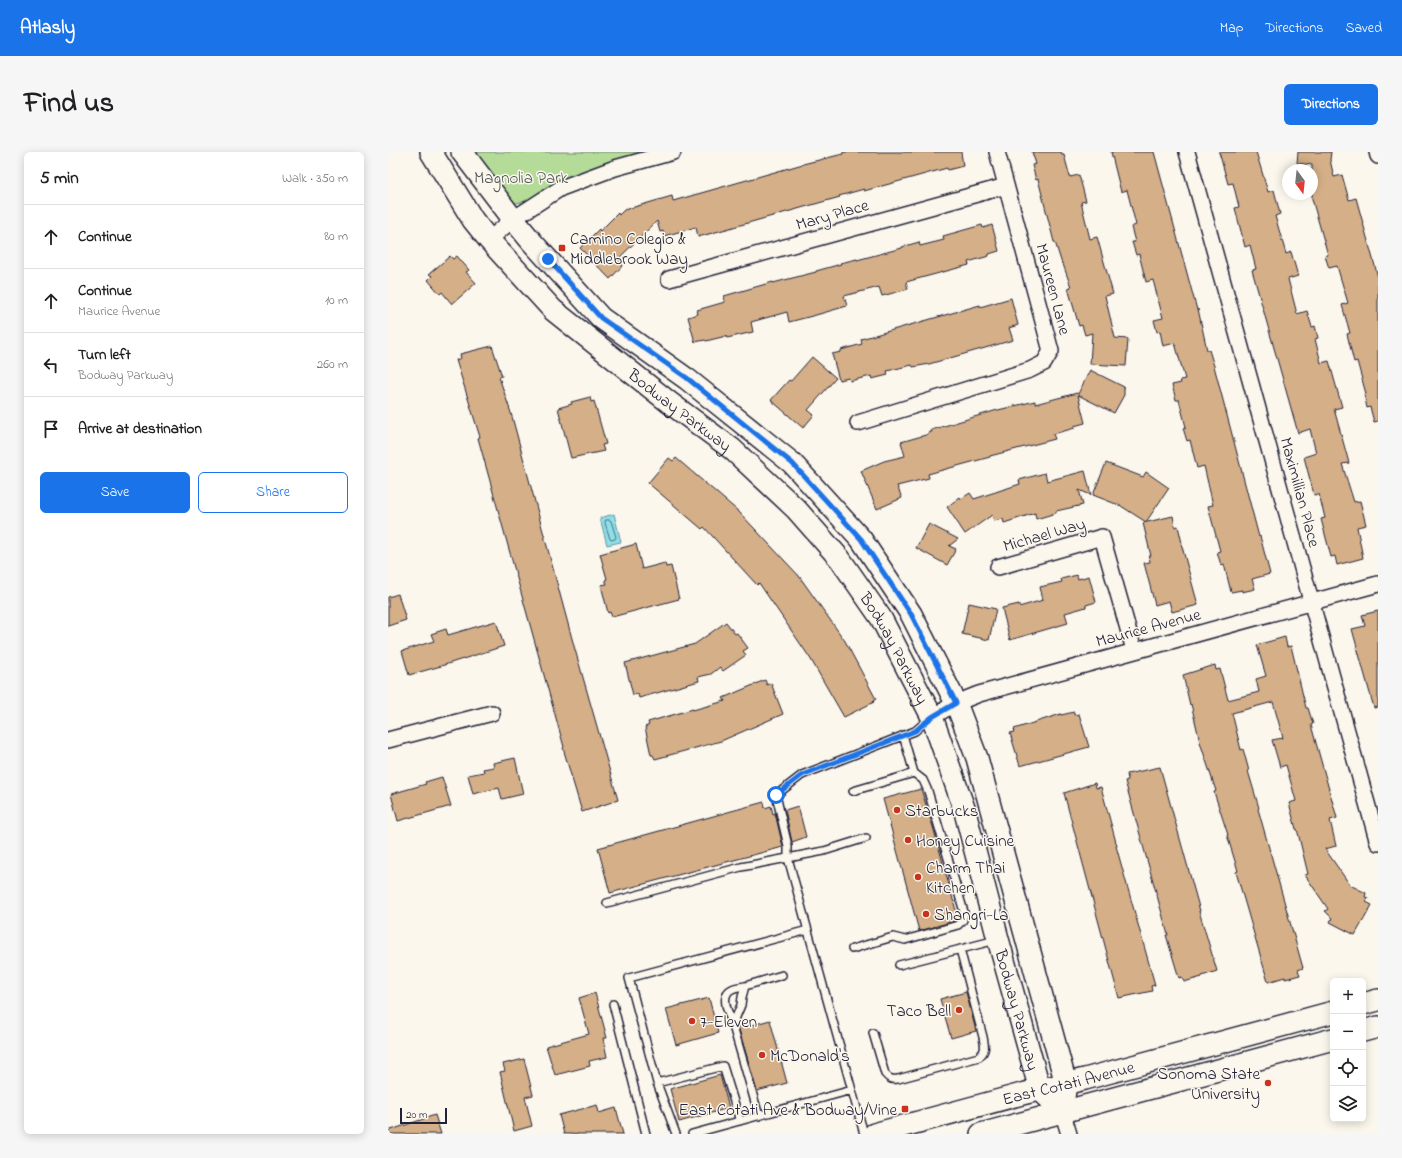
<!DOCTYPE html>
<meta charset="utf-8">
<style>
:root{--surface:#fff;--page:#f6f6f6;--text:#202124;--muted:#757577;--line:#e0e0e0;--accent:#1a73e8}
body{margin:0;font-family:"Indie Flower",sans-serif;background:var(--page);color:var(--text)}
.controls{position:absolute;right:12px;bottom:12px;display:grid;overflow:hidden;border-radius:6px;box-shadow:0 2px 10px #0003}
.controls button{width:36px;height:36px;display:grid;place-items:center;padding:0;border:0;border-bottom:1px solid var(--line);background:var(--surface);color:var(--text);font:20px sans-serif}
.compass{position:absolute;left:894px;top:12px;width:36px;height:36px;border-radius:50%;background:var(--surface);box-shadow:0 2px 10px #0003;rotate:165deg}
.scale{position:absolute;left:12px;bottom:10px;width:47px;box-sizing:border-box;padding-left:4px;border:2px solid #22223b;border-top:0;font-size:11px;line-height:14px;white-space:nowrap;color:#22223b;-webkit-text-stroke:3px #fbf7ec;paint-order:stroke}
.stop{position:absolute;width:12px;height:12px;margin:-9px;border:3px solid #1a73e8;border-radius:50%;background:#fff}
.stop.end{background:#1a73e8;border-color:#fff;box-shadow:0 1px 4px #0008}
.list{margin:0;padding:0;list-style:none}
h2{display:flex;justify-content:space-between;align-items:center;height:52px;margin:0;padding:0 16px;font-size:17px}
h2 small{font-size:13px;font-weight:400;color:var(--muted)}
.list li{display:grid;grid-template-columns:26px 1fr auto;gap:12px;align-items:center;box-sizing:border-box;height:64px;padding:0 16px;border-top:1px solid var(--line)}
.list b{display:block;font-size:15px;white-space:nowrap}
.list p{margin:0;font-size:13px;white-space:nowrap;color:var(--muted)}
.list em{font-size:13px;font-style:normal;color:var(--muted)}
.actions{display:flex;gap:8px;padding:12px 16px}
.actions a{flex:1;padding:9px 0;border:1px solid var(--accent);border-radius:6px;text-align:center;font-size:14px;color:var(--accent)}
.actions .main{background:var(--accent);color:#fff}
.icon{flex:none;width:22px;height:22px;fill:none;stroke:currentColor;stroke-width:2;stroke-linecap:round;stroke-linejoin:round}
.map{position:relative;flex:none;width:990px;height:982px;overflow:hidden;border-radius:6px}
header{display:flex;align-items:center;gap:24px;box-sizing:border-box;height:56px;padding:0 20px;background:var(--accent);color:#fff}
header strong{font-size:19px}
nav{display:flex;gap:22px;margin-inline-start:auto;font-size:14px}
.intro{display:flex;align-items:center;justify-content:space-between;box-sizing:border-box;height:96px;padding:0 24px}
h1{margin:0;font-size:28px}
.button{padding:10px 18px;border-radius:6px;background:var(--accent);color:#fff;font-size:14px;font-weight:700}
main{display:flex;gap:24px;padding:0 24px}
aside{flex:1;background:var(--surface);border-radius:6px;box-shadow:0 2px 10px #0003}
.map>svg:first-child{display:block}
.green{fill:#b4dc98;stroke:#6b7f6a}
.water{fill:#8edfe7;stroke:#6393a2}
.lines{fill:none;stroke-linecap:round;stroke-linejoin:round}
.shore{stroke:#4d6e80;stroke-width:1}
.building{fill:#d5af87;stroke:#22223b}
.lane-casing{stroke:#22223b;stroke-width:10}
.street-casing{stroke:#22223b;stroke-width:18}
.secondary-casing{stroke:#22223b;stroke-width:24}
.lane{stroke:#fbf7ec;stroke-width:7}
.street{stroke:#fbf7ec;stroke-width:15}
.secondary{stroke:#fbf7ec;stroke-width:21}
.route{stroke:#1a73e8;stroke-width:5}
.poi-dot{fill:#c8321e;stroke:#fbf7ec;stroke-width:1.5}
.labels{text-anchor:middle;stroke-width:3;stroke-linejoin:round;paint-order:stroke}
.park-label{font-size:17px;fill:#4e5a57;stroke:#fbf7ec}
.street-label{font-size:17px;fill:#22223b;stroke:#fbf7ec}
.poi-label{font-size:17px;fill:#22223b;stroke:#fbf7ec;text-anchor:start}
</style>
<header>
<strong>Atlasly</strong>
<nav><a>Map</a><a>Directions</a><a>Saved</a></nav>
</header>
<div class="intro"><h1>Find us</h1><a class="button">Directions</a></div>
<main>
<aside>
<h2>5 min<small>Walk · 350 m</small></h2>
<ul class="list">
<li><svg class="icon" aria-label="ahead" viewBox="0 0 24 24"><path d="M12 20V5M6 11l6-6 6 6"/></svg><div><b>Continue</b></div><em>80 m</em></li>
<li><svg class="icon" aria-label="ahead" viewBox="0 0 24 24"><path d="M12 20V5M6 11l6-6 6 6"/></svg><div><b>Continue</b><p>Maurice Avenue</p></div><em>10 m</em></li>
<li><svg class="icon" aria-label="left" viewBox="0 0 24 24"><path d="M17 20v-9H6M10 6l-5 5 5 5"/></svg><div><b>Turn left</b><p>Bodway Parkway</p></div><em>260 m</em></li>
<li><svg class="icon" aria-label="arrive" viewBox="0 0 24 24"><path d="M6 21V4h12l-3 4 3 4H6"/></svg><div><b>Arrive at destination</b></div></li>
</ul>
<div class="actions"><a class="main">Save</a><a>Share</a></div>
</aside>
<div class="map">
<svg width="990" height="982" viewBox="0 0 990 982">
<rect width="100%" height="100%" fill="#fbf7ec"/>
<filter id="ink" filterUnits="userSpaceOnUse"><feTurbulence type="fractalNoise" baseFrequency=".025" numOctaves="2"/><feDisplacementMap in="SourceGraphic" scale="8" xChannelSelector="R" yChannelSelector="G"/><feConvolveMatrix kernelMatrix="1 2 1 2 8 2 1 2 1" color-interpolation-filters="sRGB"/></filter>
<g filter="url(#ink)">
<path class="green" d="M86,0H267L147,48L128,51L115,44Z"/>
<path class="water" d="M226,362L233,390L219,393L212,366Z"/>
<g class="lines">
<path class="shore" d="M218,368H222L223,369L228,385L227,387L223,388L222,387L217,371Z"/>
</g>
<path class="building" d="M455,0H573L575,14L560,18L559,16L476,39V37L451,44L452,45L310,85L308,75L276,84L275,79L272,80L269,69L230,107L235,113L222,127L192,96L211,77L212,79L230,61L231,63L236,58L284,44L285,49L415,12L455,2Z
M644,0H673L674,3H676L682,25L691,23L698,49L693,50L702,87L709,85L725,142L717,144L727,186L740,187L738,214L702,212L704,181L697,183L694,173L691,174L680,136L683,135L675,112H674L667,90H666L650,27L648,28L644,13L648,12Z
M723,0H766L809,158L810,157L819,198H821L826,214L871,385L872,384L882,422L864,427L867,437L854,440V438L843,440L836,412L833,413L829,400L832,399L820,354L825,353L816,314L809,316L802,288L799,289L795,276L798,275L791,248H788L784,233L793,231L792,228L797,227L787,191L775,194L772,179L769,180L766,168L775,166L765,128L758,130L751,102L748,103L744,90H747L743,75L748,73L739,38L733,40Z
M831,0H868L880,40L886,38L892,62L887,64L898,102L903,100L910,124L900,127L909,162L919,159L924,175L927,174L930,186L927,187L933,211L941,209L954,255L946,257L961,311L954,312L966,350L972,349L978,373L969,375L975,406L949,413L947,404L943,405L933,367L937,366L931,342L926,343L916,305L928,301L922,277L910,281L864,118L868,117L862,93L857,95L847,56L851,55L845,31L840,32Z
M910,0H943L942,8L946,25L954,23L961,48L968,46L990,125V269L986,270L982,255L979,256L976,242H978L969,209L966,210L959,182L962,181L954,153L960,151L949,114L941,116L937,104L940,103L924,47V13L909,11Z
M594,73L595,76L604,73L611,99L601,102V104L580,110L581,113L518,130L520,137L494,144L491,135L456,144L459,154L428,163L401,170L399,160L363,170L365,180L339,186L338,184L318,189L317,188L307,190L300,165L310,162L309,158L337,150L336,144L385,130V131L428,120V119L453,112L452,111L469,107V108L514,96V95L531,90L532,94L556,88L555,84Z
M62,104L65,107L69,104L81,118L78,120L88,131L64,152L54,140L52,142L40,128L44,124L41,122Z
M623,146L630,173L621,176L625,188L541,212L525,215L524,213L499,219L500,223L484,227L483,224L462,229L461,226L451,228L444,202L453,200V198L474,192L473,187L592,153V155Z
M104,194L114,224L111,225L123,261L186,494L230,648L194,660L175,596L176,595L90,286L92,285L68,208L73,206L72,202Z
M424,205L448,226L420,258L426,263L415,276L383,248L401,228L403,229Z
M702,218L736,235V243L726,261L690,243L697,271L686,274L687,276L665,282L667,287L602,304V305L540,322L541,326L509,334L514,346L489,357L473,319L496,309L517,304L513,290L541,282V280H544L543,278L606,259L647,249V252L651,251L689,241L690,242Z
M202,245L203,250L206,249L218,292L214,293L216,299L183,306L170,256L184,252L183,250Z
M281,306L285,309L288,306L351,360L411,424L457,489L488,547L485,549L486,550L456,565L422,506L371,431L369,433L316,375L314,377L260,331Z
M718,311L755,325L758,320L781,336L758,370L733,354L705,343Z
M697,319L703,343L691,338L695,353L668,359V361L648,367L647,361L616,371L615,367L606,369L604,363L577,382L559,355L572,345L573,347L582,341L586,347L632,332L631,328L657,321L659,329Z
M785,364L787,375L790,374L794,391H793L810,453L784,460L781,449L767,453L756,411L762,410L761,404H763L755,371Z
M541,372L570,387L561,394L568,397L559,413L528,396Z
M248,392L254,417L277,411L278,415L283,414L291,447L224,465L222,460L220,461L213,433L219,432L217,428L219,427L212,402Z
M689,423L690,427L701,424L708,450L698,453V455L677,461L680,471L622,488L614,456L631,452V455L655,448L652,435L674,430L673,427Z
M10,442L18,468L0,474V445Z
M581,451L608,457L601,488L574,482Z
M990,459V555L986,556L964,477L977,474L974,463Z
M108,469L116,494L53,514L21,523L14,499L46,489L43,482L58,477L60,483Z
M338,470L347,482L349,481L360,496L355,499L358,503L335,519L332,515L323,522L310,525L311,529L251,546L250,542L245,543L237,511L307,492Z
M897,485L899,495L903,494L918,556H920L925,572L923,573L949,666L942,668L948,694L937,697L962,733L978,741L977,745L980,746L978,750L984,753L967,783L942,770L944,766L937,759L940,757L917,723L920,722L909,677H908L901,651L908,649L898,613L892,615L884,588L895,586L885,550L844,561L853,598L855,597L861,619H860L871,656L870,657L915,816L910,818L912,823L897,827V825L880,830L848,720L850,719L839,683H840L826,640L828,639L812,590L803,552L802,553L795,523L827,513L828,518L832,517L840,548L871,540L868,527L878,524L869,493Z
M377,528L379,533L383,531L395,562L333,589L267,607L265,603H263L257,575L261,573L260,570L305,557V558L337,549L335,546Z
M686,560V563L691,562L701,595L632,614L622,581L627,580L626,577L673,562V563Z
M127,606L135,642L114,647L111,636L85,642L80,623L96,620L95,617L106,615L105,611Z
M772,615L812,759H811L829,819L814,824V825L796,830L794,825L791,826L778,783H780L737,629L740,628L739,622Z
M54,625L63,654L10,669L3,642L38,632L37,630Z
M707,631L708,636L713,635L729,694H728L767,833L763,834L764,839L731,846L676,641Z
M533,637L546,678L570,766L567,769L531,779L495,647Z
M376,650L377,656L383,654L385,662L387,661L395,695L222,741L210,696Z
M410,654L418,685L404,690L397,658Z
M578,840L588,879L563,886L552,847Z
M207,841L219,886H215L219,905L201,909L202,914L167,923L158,894L201,882L191,846Z
M321,846L330,881L288,893L278,857Z
M382,868L399,931L369,939L350,874L361,871V874Z
M136,907L145,943L137,945L144,974L126,979L112,920L117,919L115,912Z
M332,923L341,956L291,970L282,937Z
M209,953L211,961L228,956L235,982H176L171,963Z
M47,963L53,982H0V979Z"/>
<g class="lines">
<defs>
<path id="lane" d="M465,639L526,621L515,583
M219,751L353,715L436,699L478,686
M464,797L505,785L517,788L570,773L575,768L576,760L540,639L535,628L526,621
M511,813L608,788
M225,852L258,982
M345,873C341,863 331,843 344,837C348,835 353,835 357,834
M485,881L497,922C501,927 504,928 510,927L591,905C598,899 597,895 595,885L572,797
M269,931L335,914L352,969
M371,964L345,874L348,865L353,853L354,845L357,834L394,823
M288,982L269,931L241,826L420,778
M304,982L464,938
M476,982L400,706V694L388,643L414,623L527,579L541,567"/>
<path id="street" d="M799,0L990,691
M989,0L990,4
M101,88L125,67L173,36L227,16L285,0
M281,127L618,34
M470,271L642,218L656,211L663,199L609,0
M610,415L714,385L746,498
M544,565L568,551L591,542L990,432
M0,588L104,561
M674,959L681,982"/>
<g id="secondary">
<path id="s1" d="M43,0L85,68L101,88L165,158L282,251L344,297L408,357L452,407L493,466L544,565L576,656L610,787L652,938L674,959"/>
<path d="M74,0L125,67L144,90L213,166L299,227L404,311L473,387L523,462L568,551L589,606L678,932L674,959"/>
<path d="M975,852L990,848"/>
<path d="M975,879L990,875"/>
<path id="s2" d="M486,982L634,942L697,927L945,860"/>
<path d="M593,982L945,887"/>
</g>
</defs>
<use href="#lane" class="lane-casing"/>
<use href="#street" class="street-casing"/>
<use href="#secondary" class="secondary-casing"/>
<use href="#lane" class="lane"/>
<use href="#street" class="street"/>
<use href="#secondary" class="secondary"/>
</g>
</g>
<g class="lines" filter="url(#ink)">
<path class="route" d="M160,107L213,166L299,226L404,311L473,387L523,462L568,551L544,565L527,579L414,623L388,643"/>
</g>
<g class="poi-dot">
<rect x="170" y="92" width="8" height="8" rx="2"/>
<circle cx="509" cy="658" r="4"/>
<circle cx="520" cy="688" r="4"/>
<circle cx="530" cy="725" r="4"/>
<circle cx="538" cy="762" r="4"/>
<circle cx="571" cy="858" r="4"/>
<circle cx="304" cy="869" r="4"/>
<circle cx="374" cy="903" r="4"/>
<circle cx="880" cy="931" r="4"/>
<rect x="513" y="953" width="8" height="8" rx="2"/>
</g>
<g class="labels">
<g class="park-label">
<text x="133" y="31">Magnolia Park</text>
</g>
<g class="street-label">
<text transform="translate(444 62) rotate(-16)" y="6">Mary Place</text>
<text transform="translate(666 137) rotate(75)" y="6">Maureen Lane</text>
<text dy="6" stroke="none"><textPath href="#s1" startOffset="362">Bodway Parkway</textPath></text>
<text transform="translate(913 340) rotate(75)" y="6">Maximillian Place</text>
<text transform="translate(656 382) rotate(-16)" y="6">Michael Way</text>
<text transform="translate(760 475) rotate(-15)" y="6">Maurice Avenue</text>
<text dy="6" stroke="none"><textPath href="#s1" startOffset="686">Bodway Parkway</textPath></text>
<text dy="6" stroke="none"><textPath href="#s1" startOffset="1070">Bodway Parkway</textPath></text>
<text dy="6" stroke="none"><textPath href="#s2" startOffset="201">East Cotati Avenue</textPath></text>
</g>
<g class="poi-label">
<text x="182" y="92">Camino Colegio &amp;<tspan x="182" dy="20">Middlebrook Way</tspan></text>
<text x="517" y="664">Starbucks</text>
<text x="528" y="694">Honey Cuisine</text>
<text x="538" y="721">Charm Thai<tspan x="538" dy="20">Kitchen</tspan></text>
<text x="546" y="768">Shangri-La</text>
<text x="563" y="864" text-anchor="end">Taco Bell</text>
<text x="312" y="875">7-Eleven</text>
<text x="382" y="909">McDonald's</text>
<text x="872" y="927" text-anchor="end">Sonoma State<tspan x="872" dy="20">University</tspan></text>
<text x="509" y="963" text-anchor="end">East Cotati Ave &amp; Bodway/Vine</text>
</g>
</g>
</svg>
<div class="controls">
<button>+</button>
<button>−</button>
<button><svg class="icon" aria-label="locate" viewBox="0 0 24 24"><circle cx="12" cy="12" r="6"/><path d="M12 2v4M12 18v4M2 12h4M18 12h4"/></svg></button>
<button><svg class="icon" aria-label="layers" viewBox="0 0 24 24"><path d="M12 4l9 5-9 5-9-5zM3 14l9 5 9-5"/></svg></button>
</div>
<svg class="compass" viewBox="-18 -18 36 36"><path d="M0-13l5 13h-10z" fill="#e53935"/><path d="M0 13l5-13h-10z" fill="#757577"/></svg>
<div class="scale">20 m</div>
<div class="stop" style="left:388px;top:643px"></div>
<div class="stop end" style="left:160px;top:107px"></div>
</div>
</main>
